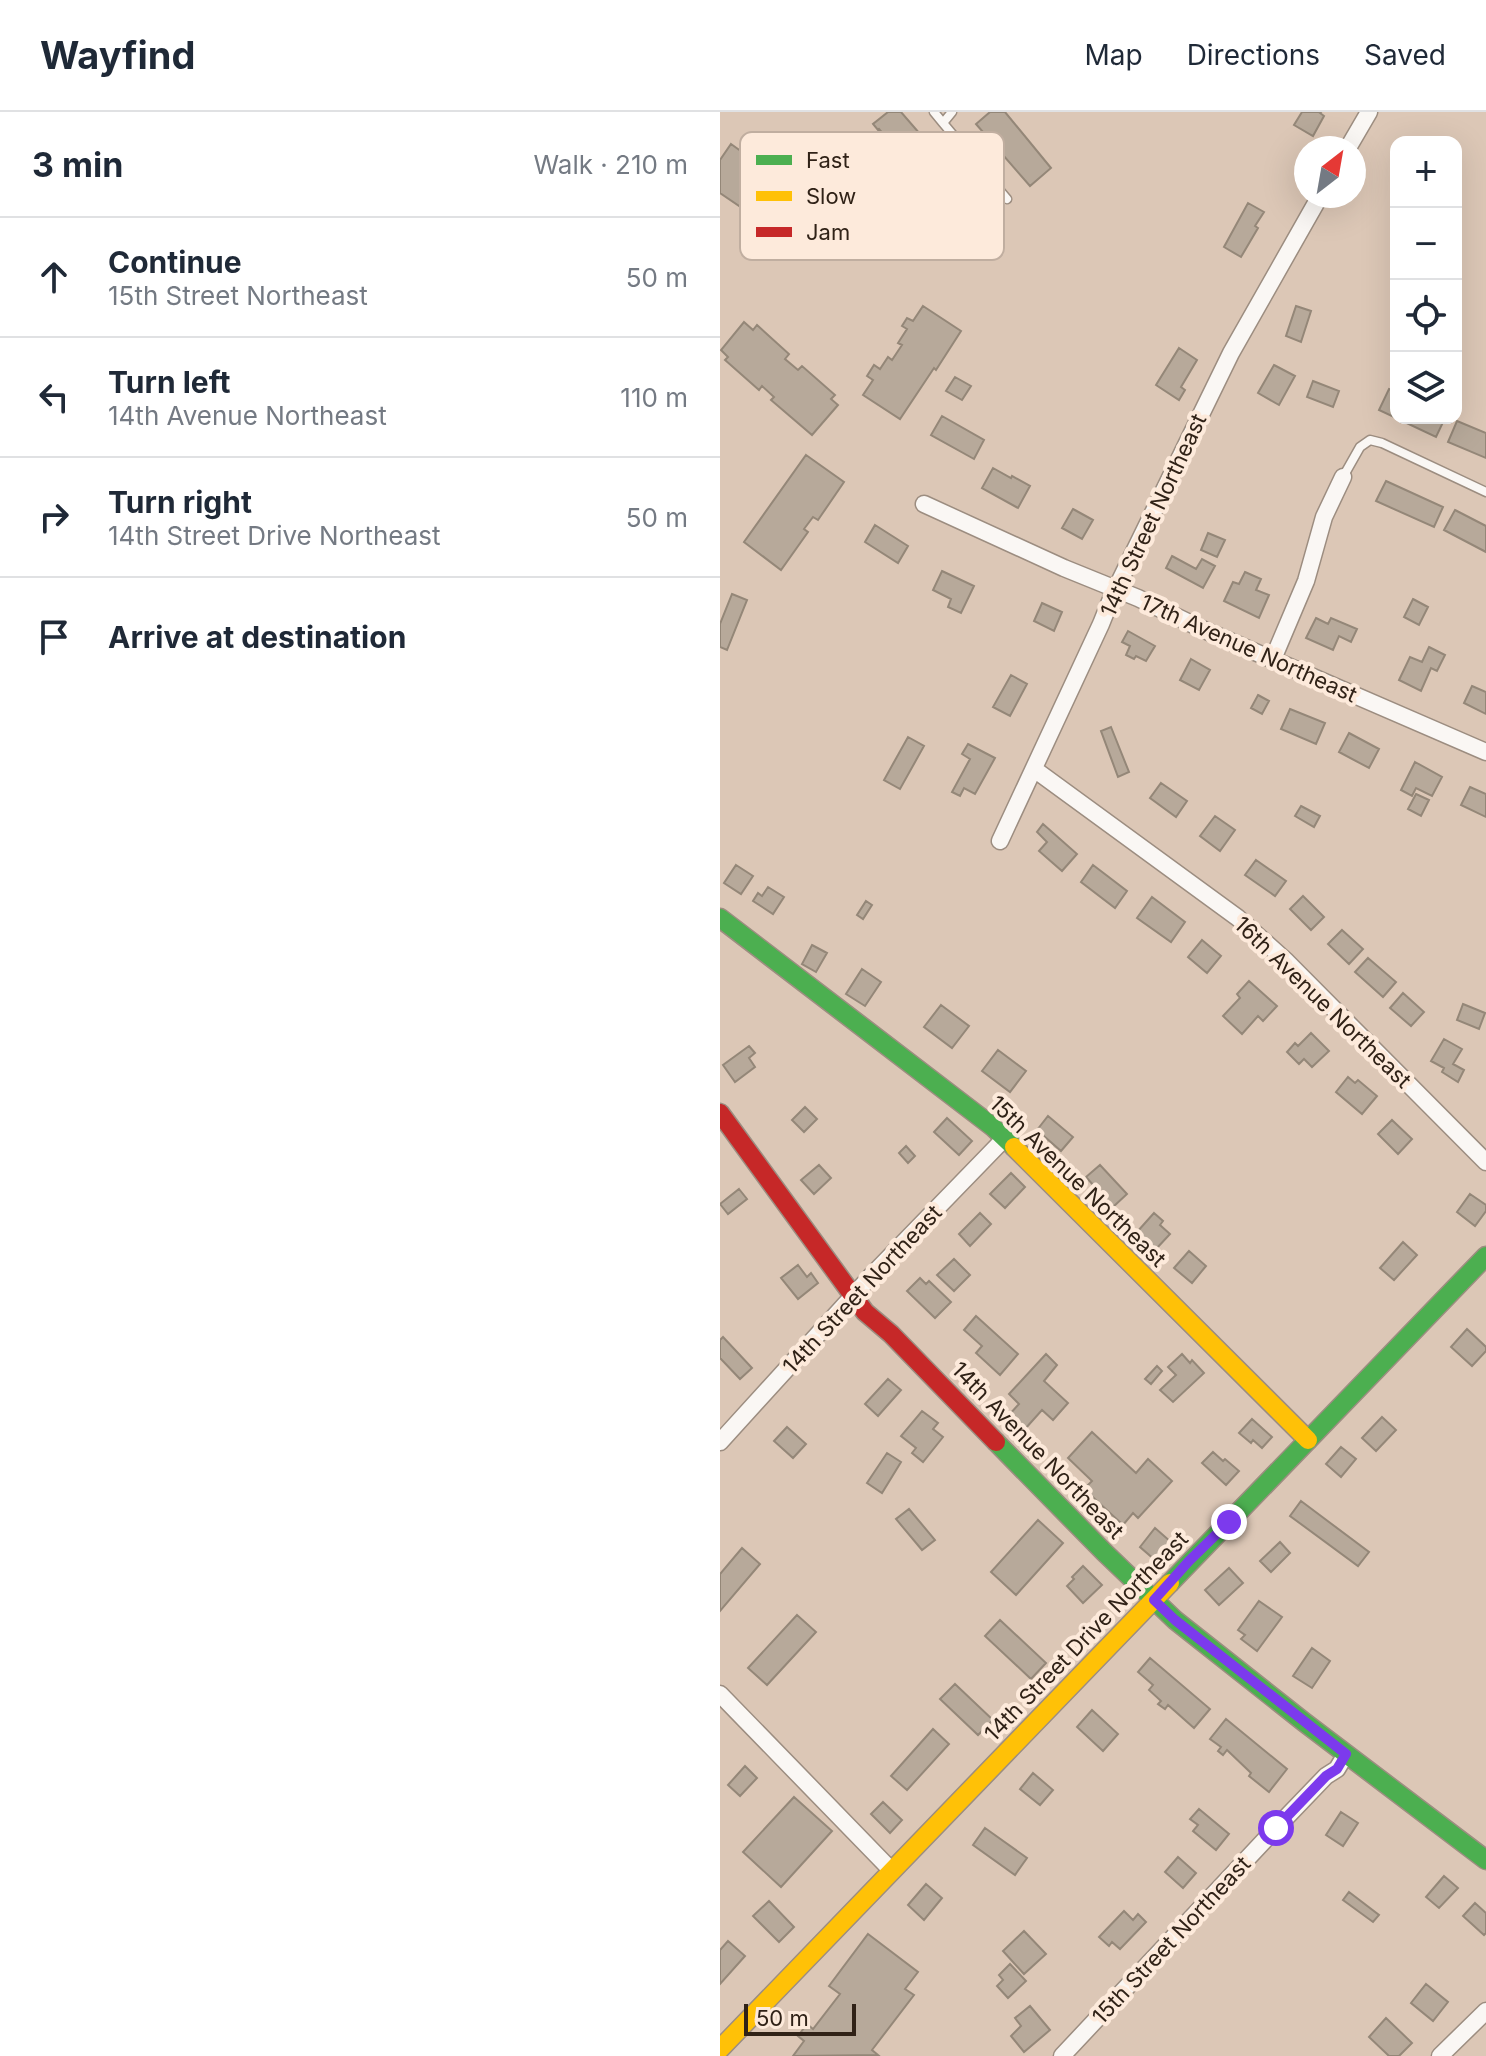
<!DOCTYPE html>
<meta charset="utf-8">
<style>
:root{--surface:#fff;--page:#f2f2f3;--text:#1f2937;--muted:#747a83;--line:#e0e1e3}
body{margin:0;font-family:Inter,sans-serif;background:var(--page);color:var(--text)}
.controls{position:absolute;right:24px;top:24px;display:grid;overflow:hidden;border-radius:16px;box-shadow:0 8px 32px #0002}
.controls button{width:72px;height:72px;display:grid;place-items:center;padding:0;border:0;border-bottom:2px solid var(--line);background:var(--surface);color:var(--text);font:40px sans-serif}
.compass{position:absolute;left:574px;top:24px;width:72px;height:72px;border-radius:50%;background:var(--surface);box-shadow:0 8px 32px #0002;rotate:31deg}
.scale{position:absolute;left:24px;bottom:20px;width:112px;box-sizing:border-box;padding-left:8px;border:4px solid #302217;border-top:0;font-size:22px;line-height:28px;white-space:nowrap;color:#302217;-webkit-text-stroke:6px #fdeadb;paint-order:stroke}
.stop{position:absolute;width:24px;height:24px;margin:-18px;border:6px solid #7c3aed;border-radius:50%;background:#fff}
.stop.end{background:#7c3aed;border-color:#fff;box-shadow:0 2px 8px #0008}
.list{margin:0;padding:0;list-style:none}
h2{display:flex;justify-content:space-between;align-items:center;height:104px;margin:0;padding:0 32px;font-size:34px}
h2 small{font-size:26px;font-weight:400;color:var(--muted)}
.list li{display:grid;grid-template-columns:52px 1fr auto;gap:24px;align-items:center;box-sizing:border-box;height:120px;padding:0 32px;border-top:2px solid var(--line)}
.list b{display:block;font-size:30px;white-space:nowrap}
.list p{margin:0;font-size:26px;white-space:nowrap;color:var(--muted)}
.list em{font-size:26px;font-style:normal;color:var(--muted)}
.icon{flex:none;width:44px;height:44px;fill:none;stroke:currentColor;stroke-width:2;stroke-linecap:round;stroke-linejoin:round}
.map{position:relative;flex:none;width:766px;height:1944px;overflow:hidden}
header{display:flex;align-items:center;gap:48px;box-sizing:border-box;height:112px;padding:0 40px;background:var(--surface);border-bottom:2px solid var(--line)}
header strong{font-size:38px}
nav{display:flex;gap:44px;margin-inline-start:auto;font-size:28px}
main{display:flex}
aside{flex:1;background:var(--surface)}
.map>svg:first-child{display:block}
.building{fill:#b7a99a;stroke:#948778;stroke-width:2}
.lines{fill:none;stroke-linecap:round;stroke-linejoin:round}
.lane-casing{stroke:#9c8d80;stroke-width:11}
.street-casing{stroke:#9c8d80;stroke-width:19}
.fast-casing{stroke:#9c8d80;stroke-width:21}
.slow-casing{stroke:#9c8d80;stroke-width:21}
.jam-casing{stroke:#9c8d80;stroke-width:21}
.lane{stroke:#faf7f4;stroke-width:8}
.street{stroke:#faf7f4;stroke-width:16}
.fast{stroke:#4caf50;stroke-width:18}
.slow{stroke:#ffc107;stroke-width:18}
.jam{stroke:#c62828;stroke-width:18}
.route{stroke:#7c3aed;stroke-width:10}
.labels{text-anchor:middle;stroke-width:8;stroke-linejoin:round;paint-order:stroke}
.street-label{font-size:22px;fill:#302217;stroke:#fdeadb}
.key{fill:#fdeadb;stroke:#c0aea0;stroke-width:2}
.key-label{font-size:22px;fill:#302217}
</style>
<header>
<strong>Wayfind</strong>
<nav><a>Map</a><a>Directions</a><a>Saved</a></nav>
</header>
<main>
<aside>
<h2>3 min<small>Walk · 210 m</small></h2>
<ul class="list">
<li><svg class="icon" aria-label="ahead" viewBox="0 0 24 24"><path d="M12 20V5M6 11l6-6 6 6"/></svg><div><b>Continue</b><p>15th Street Northeast</p></div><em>50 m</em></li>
<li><svg class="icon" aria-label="left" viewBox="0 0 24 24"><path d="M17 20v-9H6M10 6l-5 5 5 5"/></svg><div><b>Turn left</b><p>14th Avenue Northeast</p></div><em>110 m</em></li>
<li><svg class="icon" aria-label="right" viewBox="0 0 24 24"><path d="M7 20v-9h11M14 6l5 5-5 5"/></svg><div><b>Turn right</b><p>14th Street Drive Northeast</p></div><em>50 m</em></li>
<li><svg class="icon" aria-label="arrive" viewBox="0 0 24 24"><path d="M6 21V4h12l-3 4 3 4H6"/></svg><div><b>Arrive at destination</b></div></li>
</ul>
</aside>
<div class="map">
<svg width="766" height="1944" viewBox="0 0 766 1944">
<rect width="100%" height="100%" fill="#dcc7b6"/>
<path class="building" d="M168,0H181L239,67L210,91L202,82L210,76L159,17L158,18L153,12Z
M270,0H285L331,56L310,74L256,12Z
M582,0H601L600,1L604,4L593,24L574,13Z
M11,32L57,65L54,69L67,78L69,74L107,101L104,106L111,111L90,140L82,134L80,138L42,111L45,107L33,99L31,102L0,81V48Z
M528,91L544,100L535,114L538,116L521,145L504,135Z
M203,194L241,219L216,258L214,256L180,307L143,283L153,268L147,264L154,253L160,257L168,245L172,248L182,233L178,231L187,217L182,214L187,206L193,209Z
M576,194L591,199L581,230L566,224Z
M24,210L33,218L37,213L69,242L65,247L78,258L82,254L115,283L111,287L118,293L92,323L51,288L54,285L42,274L39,278L5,248L8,245L1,238Z
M459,236L477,248L461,275L465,278L459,288L436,273Z
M554,253L575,264L559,293L538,281Z
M235,265L251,274L242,288L226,279Z
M593,269L619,279L613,295L587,285Z
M669,277L676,280V306L659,298Z
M222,304L264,328L254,347L211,323Z
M676,306H725L716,325Z
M737,309L766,321V346L728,330Z
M86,343L124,370L98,408L93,405L84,417L88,420L61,458L24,430Z
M273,356L291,366L292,364L310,374L298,396L262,376Z
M666,369L723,395L714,415L656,389Z
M353,397L373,408L362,427L342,416Z
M735,398L766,414V440L724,418Z
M155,413L188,434L178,451L145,430Z
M488,421L505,428L497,445L481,438Z
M452,444L476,457L482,447L495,454L483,476L446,456Z
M222,459L254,474L241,501L228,495L231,487L213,478Z
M525,460L541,467L536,478L549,483L539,506L504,489L513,470L519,472Z
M12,482L27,488L7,538L0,535V512Z
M693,487L708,495L699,513L684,505Z
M322,491L342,500L334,519L314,509Z
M596,506L608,512L611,506L637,517L631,530L619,524L613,538L586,526Z
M408,519L435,534L426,549L416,544L414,547L406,543L410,534L402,530Z
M709,535L725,543L717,559L711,556L701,579L679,568L690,545L702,550Z
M471,547L490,558L479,578L460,568Z
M291,563L307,572L290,604L273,595Z
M752,574L766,580V602L744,591Z
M538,583L549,589L542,602L531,596Z
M570,597L605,611L596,632L561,617Z
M391,615L409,660L398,665L381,619Z
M629,621L659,637L649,656L619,640Z
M188,625L204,634L180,677L164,668Z
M248,632L275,646L255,682L244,676L240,684L232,680L250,647L242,642Z
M695,650L722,665L712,684L696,676L692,684L681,678Z
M441,671L467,689L456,705L430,686Z
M750,675L766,682V705L741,693Z
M696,682L709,688L701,704L688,697Z
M581,694L600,704L594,715L575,704Z
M495,704L515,718L500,739L480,724Z
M323,712L357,742L342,759L319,739L327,730L317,720Z
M536,748L566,769L555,784L525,763Z
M16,753L33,764L21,782L4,771Z
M373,753L407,779L395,796L361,770Z
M48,775L64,785L53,802L33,789L38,781L42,784Z
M583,784L604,805L591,818L570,797Z
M432,785L465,810L451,830L417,806Z
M146,789L152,793L143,807L137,803Z
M622,818L643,837L629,852L608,832Z
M482,828L501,844L487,861L468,845Z
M92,833L107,841L96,860L82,852Z
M648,846L676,870L663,885L635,860Z
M142,857L161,870L145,894L126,882Z
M529,869L557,894L543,909L538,904L522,922L503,904L520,886L517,882Z
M683,881L704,900L691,914L670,896Z
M743,892L765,901L759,917L737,908Z
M221,893L249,914L232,936L204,915Z
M591,921L609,939L592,955L584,947L579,952L567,940L575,931L578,934Z
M724,927L742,937L733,952L744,958L738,970L722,960L724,956L711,949Z
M29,934L35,941L29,946L35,955L15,970L3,953Z
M278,938L306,959L290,980L262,959Z
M628,965L635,971L638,968L657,984L642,1002L616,980Z
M85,995L97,1007L84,1020L72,1008Z
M328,1004L353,1025L341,1039L317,1018Z
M227,1006L252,1029L239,1043L214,1020Z
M672,1008L692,1027L678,1042L658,1022Z
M186,1034L195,1044L188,1051L179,1041Z
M99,1053L111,1066L94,1082L81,1068Z
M380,1053L407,1082L393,1095L366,1065Z
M291,1061L305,1075L285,1096L270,1082Z
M19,1077L27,1087L8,1102L0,1092Z
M750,1082L766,1093V1099L755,1114L737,1100Z
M260,1101L271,1112L250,1134L239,1122Z
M434,1101L443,1109L440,1113L450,1122L436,1137L417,1120Z
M683,1130L697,1143L674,1168L660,1156Z
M469,1139L486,1154L472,1171L454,1156Z
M234,1147L250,1163L234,1179L217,1163Z
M78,1153L87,1165L91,1161L98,1171L78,1187L61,1166Z
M200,1166L206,1172L209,1169L231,1190L215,1206L187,1179Z
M256,1204L298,1242L280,1263L256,1241L262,1234L244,1218Z
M747,1217L766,1235V1239L752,1254L731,1235Z
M3,1225L32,1256L20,1267L0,1246V1228Z
M326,1242L337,1253L324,1269L348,1291L333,1308L322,1298L305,1317L289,1303L299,1292L289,1282Z
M462,1242L470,1251L472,1248L484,1261L453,1290L440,1278L456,1263L448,1255Z
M437,1254L442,1259L431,1272L425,1267Z
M168,1267L181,1278L158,1304L145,1292Z
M202,1299L218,1311L213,1317L223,1325L203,1350L192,1341L196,1336L181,1324Z
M662,1305L676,1318L656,1339L642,1326Z
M532,1307L552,1325L542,1336L533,1328L531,1331L519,1321Z
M67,1315L86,1332L73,1346L54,1329Z
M372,1320L416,1361L428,1347L452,1369L418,1406L413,1401L403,1413L364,1377L372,1369L348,1346Z
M621,1335L636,1347L621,1365L606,1352Z
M493,1340L503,1349L505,1347L519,1359L506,1373L482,1351Z
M167,1341L181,1350L162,1381L147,1371Z
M581,1389L649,1440L638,1454L570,1404Z
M189,1397L215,1428L202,1438L176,1407Z
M318,1408L343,1431L296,1483L271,1460Z
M435,1416L451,1430L435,1448L420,1435Z
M560,1430L570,1441L551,1460L540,1449Z
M22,1436L40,1452L0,1499V1462Z
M363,1454L382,1473L363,1491L347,1474L354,1467L352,1465Z
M509,1456L523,1471L499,1493L485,1478Z
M539,1489L562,1505L537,1539L521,1527L525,1523L518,1518Z
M77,1503L96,1520L47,1573L28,1556Z
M280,1508L326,1551L311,1567L265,1524Z
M592,1536L610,1549L592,1576L573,1564Z
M430,1546L490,1597L474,1616L448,1593L445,1597L438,1592L441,1589L429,1578L433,1573L418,1560Z
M235,1572L273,1608L258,1623L220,1587Z
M372,1598L398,1622L383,1639L357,1615Z
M506,1607L567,1657L549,1680L529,1664L531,1661L507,1638L503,1643L498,1639L501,1635L490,1627Z
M213,1617L229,1632L187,1678L171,1664Z
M25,1654L37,1666L20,1684L8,1673Z
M313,1661L333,1678L320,1693L300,1677Z
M74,1685L112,1719L61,1775L23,1740Z
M163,1690L182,1708L170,1721L151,1702Z
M479,1697L509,1722L496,1738L473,1719L478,1713L470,1707Z
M621,1700L638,1711L623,1734L606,1723Z
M265,1716L307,1746L295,1763L253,1733Z
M458,1745L476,1761L463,1776L445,1760Z
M724,1764L738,1776L719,1796L706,1785Z
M206,1772L222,1786L204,1808L188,1793Z
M629,1780L659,1803L653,1810L623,1788Z
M49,1789L74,1815L59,1830L33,1804Z
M755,1791L766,1801V1821L764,1823L743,1804Z
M404,1799L413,1808L418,1802L426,1810L400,1837L392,1830L389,1834L379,1825Z
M304,1819L326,1842L304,1862L283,1839Z
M148,1822L198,1860L185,1877L194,1883L152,1938L158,1943L73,1944L84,1929L78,1924L87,1912L93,1917L120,1882L109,1874Z
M8,1829L25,1844L0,1872V1838Z
M290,1852L306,1869L288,1886L277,1874L283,1868L279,1863Z
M706,1872L728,1890L713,1909L691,1891Z
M310,1894L330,1918L304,1940L291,1924L301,1914L295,1906Z
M666,1906L692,1931L679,1944H669L649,1925Z"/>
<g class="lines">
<defs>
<path id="lane" d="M214,0L223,11
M232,0L223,11L287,87
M623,365L640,335L650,328L662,331L766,380"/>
<path id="street" d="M628,36L649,0
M204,392L344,456L418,486L482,517L766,640
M553,547L586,469L604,405L623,365
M314,657L518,806L565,848L766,1050
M280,729L381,512L391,487L511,241L600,84
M0,1330L152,1163L285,1026
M0,1582L172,1759
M342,1944L556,1716L606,1664L617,1657L626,1642
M720,1944L766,1899"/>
<path id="fast" d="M0,806L273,1015L294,1035
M276,1330L384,1440L455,1508L584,1610L766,1748
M450,1471L766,1144"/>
<path id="slow" d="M294,1035L588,1328
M0,1937L450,1471"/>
<path id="jam" d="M0,1001L145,1200L171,1222L276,1330"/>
</defs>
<use href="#lane" class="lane-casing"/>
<use href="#street" class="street-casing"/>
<use href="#fast" class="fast-casing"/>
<use href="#slow" class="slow-casing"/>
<use href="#jam" class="jam-casing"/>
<use href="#lane" class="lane"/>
<use href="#street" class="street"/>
<use href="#fast" class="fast"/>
<use href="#slow" class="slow"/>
<use href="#jam" class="jam"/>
</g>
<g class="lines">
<path class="route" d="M509,1410L469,1449L434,1488L455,1508L626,1642L617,1657L606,1664L556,1716"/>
</g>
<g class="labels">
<g class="street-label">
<text transform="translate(433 403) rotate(-65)" y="8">14th Street Northeast</text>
<text transform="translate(529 536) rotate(24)" y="8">17th Avenue Northeast</text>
<text transform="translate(603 890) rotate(44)" y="8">16th Avenue Northeast</text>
<text transform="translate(358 1069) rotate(44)" y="8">15th Avenue Northeast</text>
<text transform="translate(142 1177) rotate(-47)" y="8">14th Street Northeast</text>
<text transform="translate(318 1338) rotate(46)" y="8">14th Avenue Northeast</text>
<text transform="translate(366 1524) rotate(-46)" y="8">14th Street Drive Northeast</text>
<text transform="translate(451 1828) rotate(-47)" y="8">15th Street Northeast</text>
</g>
</g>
<rect x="20" y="20" width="264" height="128" rx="12" class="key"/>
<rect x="36" y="43" width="36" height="10" fill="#4caf50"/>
<rect x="36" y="79" width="36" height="10" fill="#ffc107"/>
<rect x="36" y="115" width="36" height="10" fill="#c62828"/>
<g class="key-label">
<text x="86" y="56">Fast</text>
<text x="86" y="92">Slow</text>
<text x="86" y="128">Jam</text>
</g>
</svg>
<div class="controls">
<button>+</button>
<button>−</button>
<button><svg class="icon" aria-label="locate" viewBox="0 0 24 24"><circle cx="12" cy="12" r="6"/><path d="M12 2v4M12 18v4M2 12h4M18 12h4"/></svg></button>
<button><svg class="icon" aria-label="layers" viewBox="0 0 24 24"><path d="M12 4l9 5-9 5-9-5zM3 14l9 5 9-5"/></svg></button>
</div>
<svg class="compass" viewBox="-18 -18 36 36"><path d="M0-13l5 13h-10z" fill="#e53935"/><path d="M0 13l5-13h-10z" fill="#747a83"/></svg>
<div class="scale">50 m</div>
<div class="stop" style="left:556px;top:1716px"></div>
<div class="stop end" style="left:509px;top:1410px"></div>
</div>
</main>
